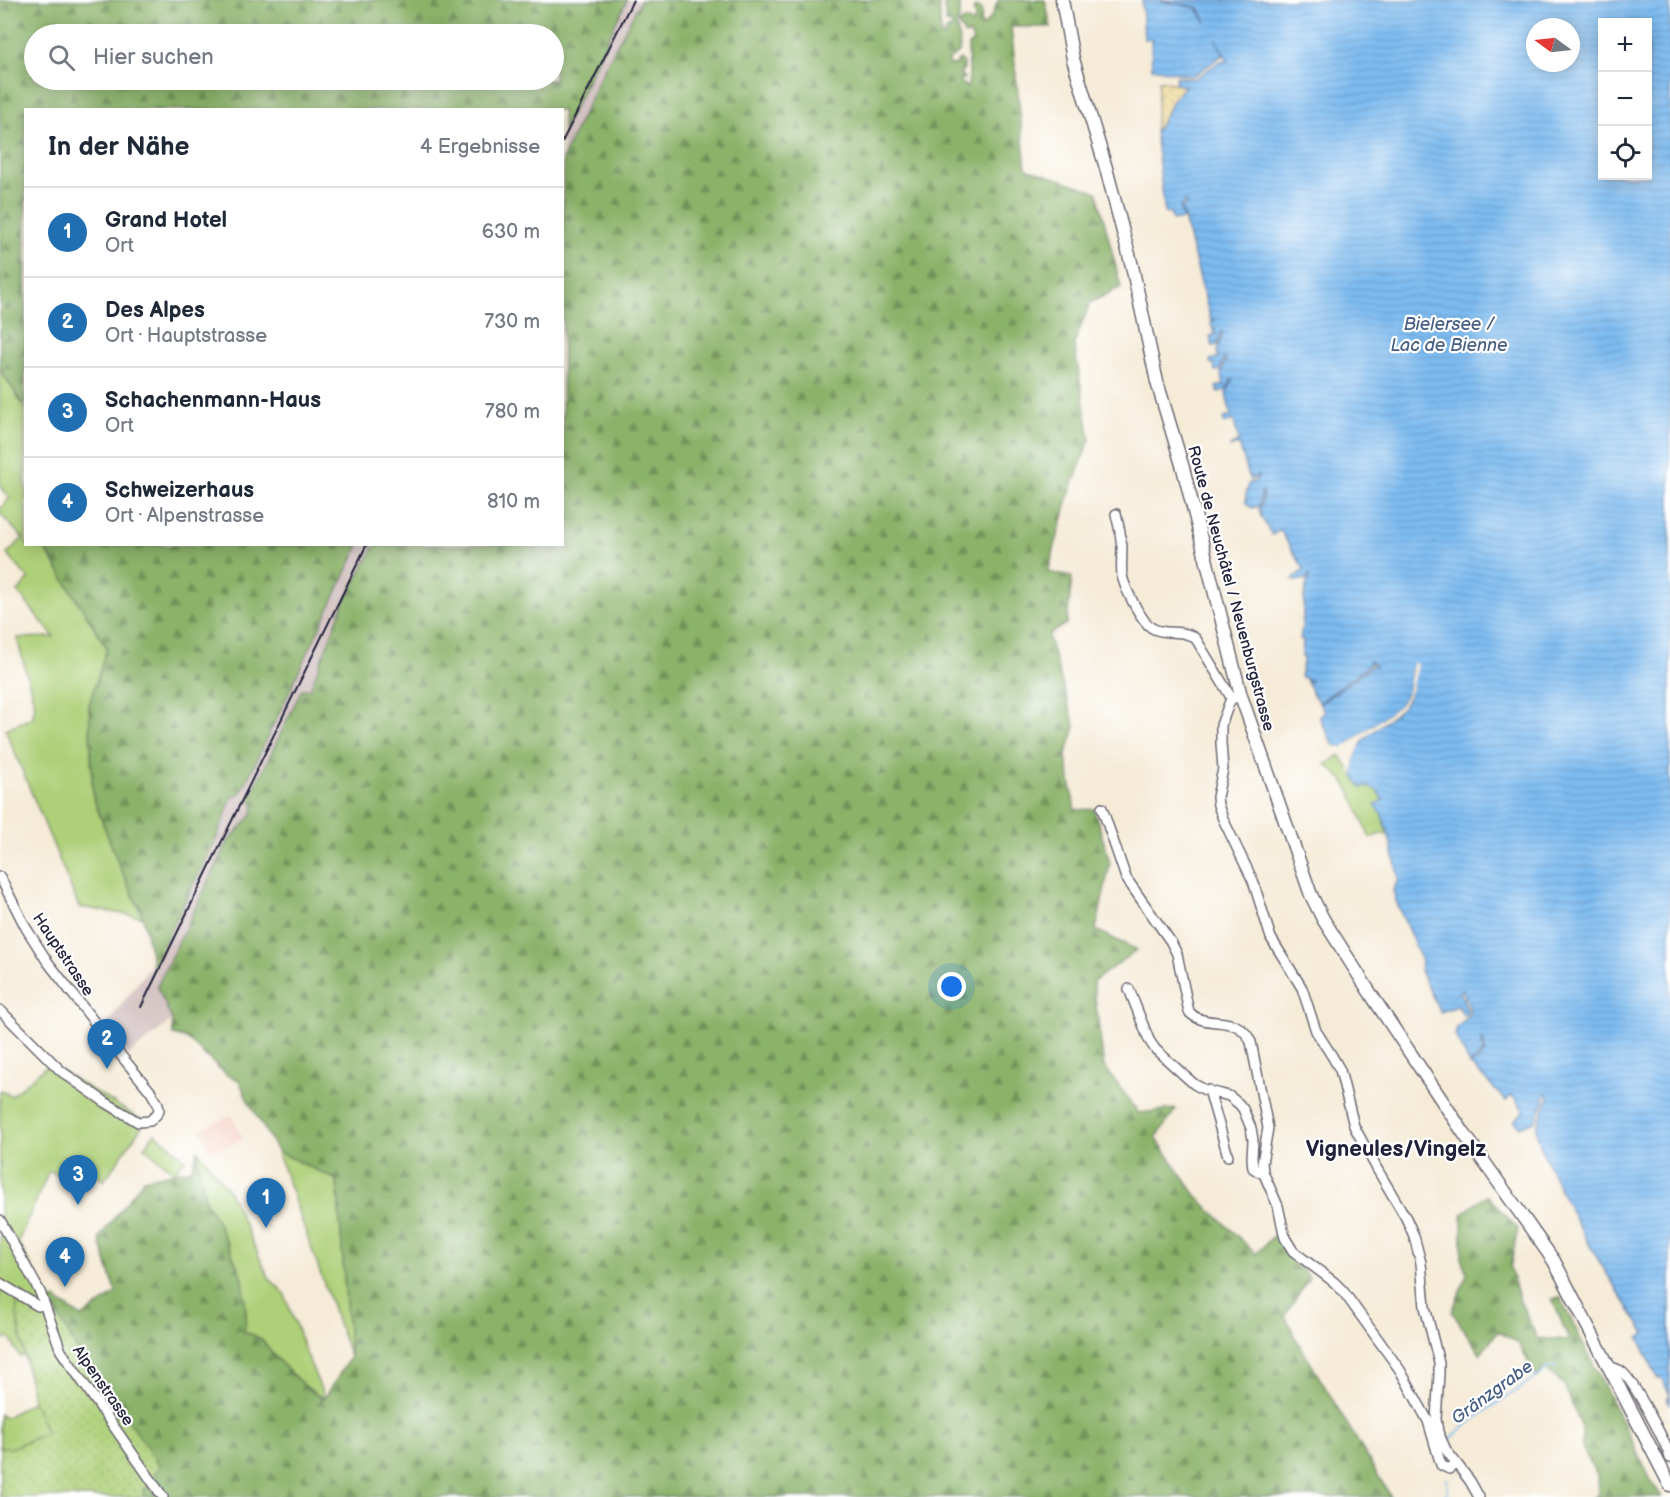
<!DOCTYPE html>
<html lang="de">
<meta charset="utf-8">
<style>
:root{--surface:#fff;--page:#f6f6f7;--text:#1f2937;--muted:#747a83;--line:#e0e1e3;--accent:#1f6fb2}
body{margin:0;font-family:"Balsamiq Sans",sans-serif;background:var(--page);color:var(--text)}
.controls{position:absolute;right:18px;top:18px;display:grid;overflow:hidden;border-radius:0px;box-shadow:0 3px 15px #0003}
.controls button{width:54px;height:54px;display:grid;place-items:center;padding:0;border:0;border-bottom:2px solid var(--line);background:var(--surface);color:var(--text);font:30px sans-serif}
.compass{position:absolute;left:1526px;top:18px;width:54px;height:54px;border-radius:50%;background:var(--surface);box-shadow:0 3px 15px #0003;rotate:285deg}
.you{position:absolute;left:952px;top:987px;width:21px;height:21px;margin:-15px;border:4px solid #fff;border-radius:50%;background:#1a73e8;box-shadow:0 0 0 9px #1a73e833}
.badge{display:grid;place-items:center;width:39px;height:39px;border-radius:50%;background:var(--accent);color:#fff;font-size:20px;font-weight:700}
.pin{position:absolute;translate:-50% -50px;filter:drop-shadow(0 2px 3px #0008)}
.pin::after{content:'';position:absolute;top:32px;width:21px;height:18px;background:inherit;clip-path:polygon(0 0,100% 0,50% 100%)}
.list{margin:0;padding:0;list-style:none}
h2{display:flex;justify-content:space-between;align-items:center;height:78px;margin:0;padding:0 24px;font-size:26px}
h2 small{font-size:20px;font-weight:400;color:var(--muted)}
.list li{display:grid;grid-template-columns:39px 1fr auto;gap:18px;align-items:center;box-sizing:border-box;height:90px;padding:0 24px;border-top:2px solid var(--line)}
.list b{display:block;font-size:22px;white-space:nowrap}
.list p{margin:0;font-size:20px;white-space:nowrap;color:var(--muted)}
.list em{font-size:20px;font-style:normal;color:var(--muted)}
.icon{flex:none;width:33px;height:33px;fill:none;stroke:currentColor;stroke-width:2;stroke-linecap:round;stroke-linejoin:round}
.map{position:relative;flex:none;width:1670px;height:1497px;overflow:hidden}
.search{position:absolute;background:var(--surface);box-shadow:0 3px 15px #0003;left:24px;top:24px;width:540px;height:66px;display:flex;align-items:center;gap:15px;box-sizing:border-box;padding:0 21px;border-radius:33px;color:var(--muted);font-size:22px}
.panel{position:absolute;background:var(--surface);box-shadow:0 3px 15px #0003;left:24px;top:108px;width:540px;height:438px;border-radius:0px}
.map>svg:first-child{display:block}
.built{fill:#f6d2c5}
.railway{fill:#d1bfbf}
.grass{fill:#aed079;stroke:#68795a;stroke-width:1.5}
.forest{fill:url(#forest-firs);stroke:#566a52;stroke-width:1.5;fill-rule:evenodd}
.sand{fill:url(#sand-dots);stroke:#887e6c;stroke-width:1.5}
.park{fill:url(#park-dots);stroke:#68795a;stroke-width:1.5}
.water{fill:url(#water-rules);stroke:#506e96;stroke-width:1.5;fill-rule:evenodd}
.pier{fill:#f5ebd7}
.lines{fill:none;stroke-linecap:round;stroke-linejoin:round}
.stream{stroke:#7dbbf0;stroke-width:2}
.minor-casing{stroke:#6c6872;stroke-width:12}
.major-casing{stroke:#6c6872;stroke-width:15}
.minor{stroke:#fff;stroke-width:9}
.major{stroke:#fff;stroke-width:12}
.rail{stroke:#22223b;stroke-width:2}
.labels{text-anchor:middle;stroke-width:4.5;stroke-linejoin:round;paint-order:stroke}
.street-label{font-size:16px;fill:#22223b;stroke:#fff}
.water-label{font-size:18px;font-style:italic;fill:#465f83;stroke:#fff}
.district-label{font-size:22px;font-weight:bold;fill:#22223b;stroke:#fff}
</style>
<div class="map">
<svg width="1670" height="1497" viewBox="0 0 1670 1497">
<defs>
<pattern id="forest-firs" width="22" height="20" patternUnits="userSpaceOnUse" patternTransform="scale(1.5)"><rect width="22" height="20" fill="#8ab269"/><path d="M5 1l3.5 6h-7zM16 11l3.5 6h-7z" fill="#709058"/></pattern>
<pattern id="sand-dots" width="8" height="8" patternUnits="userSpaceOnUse" patternTransform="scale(1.5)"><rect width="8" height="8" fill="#eeda9e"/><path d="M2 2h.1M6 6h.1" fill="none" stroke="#ccbb89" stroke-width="1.8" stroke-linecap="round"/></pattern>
<pattern id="park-dots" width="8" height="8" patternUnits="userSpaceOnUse" patternTransform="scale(1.5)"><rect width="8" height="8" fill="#aed079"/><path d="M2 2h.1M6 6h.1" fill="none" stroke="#95b26a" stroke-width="1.8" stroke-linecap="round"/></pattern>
<pattern id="water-rules" width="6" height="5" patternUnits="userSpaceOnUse" patternTransform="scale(1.5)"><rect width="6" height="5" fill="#7dbbf0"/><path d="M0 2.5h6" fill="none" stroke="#6ca0cf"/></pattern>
</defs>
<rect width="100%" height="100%" fill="#fff"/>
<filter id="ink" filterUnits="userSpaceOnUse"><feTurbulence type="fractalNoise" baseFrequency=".0167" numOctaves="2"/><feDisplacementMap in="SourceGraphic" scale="12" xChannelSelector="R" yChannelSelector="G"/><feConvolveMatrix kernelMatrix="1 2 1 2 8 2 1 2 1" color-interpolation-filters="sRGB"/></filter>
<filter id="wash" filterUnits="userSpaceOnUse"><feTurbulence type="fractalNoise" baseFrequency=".008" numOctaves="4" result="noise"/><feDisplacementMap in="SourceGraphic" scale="24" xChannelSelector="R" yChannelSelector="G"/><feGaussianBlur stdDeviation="1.35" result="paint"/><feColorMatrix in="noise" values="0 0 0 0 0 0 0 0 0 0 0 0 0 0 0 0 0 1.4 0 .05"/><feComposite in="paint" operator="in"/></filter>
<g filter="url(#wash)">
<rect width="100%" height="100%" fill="#f5ebd7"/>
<path class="built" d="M232,1115L243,1139L211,1153L200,1129Z"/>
<path class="railway" d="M627,0H641L605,67L563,157L562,130Z
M359,545H375L343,605L309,689L251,816L228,842L157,986L172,1020L129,1055L106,1025L151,965L153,966L169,937L217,837L232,797L241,792Z"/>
<path class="grass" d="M0,369L25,408L26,544L43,545L107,648L89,705L93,797L119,865L143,917L79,907L5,729L32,718L35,706L17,638L54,637L18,592L29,579L7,554L23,538L0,514V508L10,498L0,486Z
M1340,755L1362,788L1365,786L1377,790L1383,800L1379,808L1389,835L1381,834L1370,838L1351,793L1343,780L1326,764Z
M51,1062L61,1071L145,1122L104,1181L94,1173L86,1188L49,1171L18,1242L50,1301L17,1316L25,1355L20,1357L9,1337L3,1339L0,1337V1090L11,1096Z
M155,1133L186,1159L174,1172L144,1147Z
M198,1150L229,1191L269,1278L284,1293L304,1348L325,1399C307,1390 293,1377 280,1362C266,1347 265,1337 244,1332L246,1315L243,1279L217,1221L205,1200L198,1161Z
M277,1151L337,1180L350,1357Z
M33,1401L47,1433L11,1448L0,1447V1414L3,1417H7Z"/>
<path class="forest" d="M0,0H627L563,130L562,110H26L25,408L0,369ZM554,34V80H34V34Z
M641,0H939L941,37L943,38L947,29H951L952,24L946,23L944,7L946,0H953V2L960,4C961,11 959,20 956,26C959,35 961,44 959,53L949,59V64L955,65L960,59L964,63V69L961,72V75L964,77V79L961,78L960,81L967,88C971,77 968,59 968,45L973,42L970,33L965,35L959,26V23C968,17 966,21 973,24L976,16L973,11L975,7L980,8L982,13L981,22L982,27L992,16L998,0H1045L1051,27H1011L1026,168L1097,192L1121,287L1090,303L1074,344L1090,439L1069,495L1048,572L1072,577L1067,623L1048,635L1075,726L1066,756L1075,810L1094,809L1110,863L1096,930L1137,950L1093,982L1104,1066L1139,1113L1176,1109L1156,1138L1197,1197L1256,1254L1274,1235L1309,1277L1285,1316L1298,1342L1391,1497H144V1490L152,1481L50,1301L55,1299L82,1317L116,1293L99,1238L144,1179L191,1169L198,1150V1161L205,1200L217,1221L243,1279L246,1315L244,1332C265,1337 266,1347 280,1362C293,1376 307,1390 324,1399L350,1357L337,1180L277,1151L247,1099L239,1080L227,1075L187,1039L173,1035L172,1020L157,986L228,842L251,816L254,808L250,797L302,689H310L343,605L375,545L562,544L563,157L605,67Z
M43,545H359L241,793L232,797L217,837L153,966L143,917L119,865L93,797L89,705L107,648Z
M1487,1195L1518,1229L1510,1268L1520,1301L1537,1338L1569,1340L1552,1299L1560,1297L1652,1482L1662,1497H1593L1598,1495L1597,1476L1582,1447V1428L1564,1385L1546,1370L1537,1378L1518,1343L1498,1331L1480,1354L1452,1312L1467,1274L1462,1258V1214Z"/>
<path class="sand" d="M1159,80L1185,86L1174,99L1161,124L1155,131Z"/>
<path class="park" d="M23,1297L38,1306L50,1301L97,1386H105L159,1465L152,1481L144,1490V1497H0V1447L11,1448L47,1433L33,1401L17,1316V1302Z"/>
<path class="water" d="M1157,0L1197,8L1206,23L1199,8L1161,0H1670V1405L1667,1399L1670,1395L1669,1393L1661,1378L1658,1379L1639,1338L1645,1334C1613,1283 1579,1233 1554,1177C1548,1164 1540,1149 1537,1134C1534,1124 1547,1107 1549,1095L1545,1094L1544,1102L1535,1121L1520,1127L1514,1121L1524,1111L1512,1095L1506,1101L1471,1065L1478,1060L1485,1052L1483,1038L1482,1039L1483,1052L1470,1065L1455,1035L1457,1028L1471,1013L1463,990L1460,991L1468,1012L1467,1014L1463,1015L1458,1006L1440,1012L1420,971L1422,962L1396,901L1393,890L1399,879C1394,861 1388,817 1375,805L1383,800L1377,790L1365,786L1362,788C1354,777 1351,773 1355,758C1362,731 1384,726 1401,708C1413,695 1412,680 1413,664L1408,692L1400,705L1344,747L1334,746L1319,716L1325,712L1320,704L1371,666L1375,667L1369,660L1370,664L1319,703L1312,693L1306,680L1310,682L1311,681L1300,676L1304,658L1302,657L1303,640L1300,639C1305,621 1301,591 1310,577L1309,576L1307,579L1295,581L1293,579L1304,569L1280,530L1272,535L1261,517L1259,508L1261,506L1263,491L1261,493L1259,506L1252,508L1246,503V495L1249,483L1255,481L1259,475L1250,480L1239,444L1230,448V446L1239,441L1234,421L1232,420L1225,424L1223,419L1231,415L1226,394L1233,380H1231L1227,390L1218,392L1216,387L1224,385L1221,373L1226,359L1224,358L1220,370L1215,371L1214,364H1211L1210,360L1218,358L1217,351L1223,332H1221L1217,345L1213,346L1210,336L1215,335L1214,331L1216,330H1213L1211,323L1216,319L1211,321L1184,218L1182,209L1187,203L1185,202L1180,208L1183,219L1173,221L1170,212L1165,213L1155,131L1161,124L1174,99L1185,86L1175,84L1176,76L1194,79L1219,62L1228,61L1215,38L1224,54L1193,76L1152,68L1151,39H1144L1142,1ZM1602,22H1648V176H1602ZM1535,27H1571V63H1535Z"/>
<path class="pier" d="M1413,663L1417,664L1411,691L1402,707L1363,739L1355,757L1353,776L1350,771L1351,763L1354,750L1360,739L1344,750L1336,749L1334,746L1344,747L1400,705L1408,692Z"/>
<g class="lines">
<path class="stream" d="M1446,1443C1474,1415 1509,1396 1542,1374L1547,1368L1556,1367
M1443,1497L1448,1493L1447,1479"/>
</g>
</g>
<g filter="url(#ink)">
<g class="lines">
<defs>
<path id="minor" d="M1116,514C1119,525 1121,536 1122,547C1122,556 1121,566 1122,575C1124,587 1141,621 1152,628C1165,636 1184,628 1196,639L1232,699
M1241,696L1232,699L1230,701L1221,725V743L1223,769L1217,797L1218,805L1223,819L1253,881L1271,938L1302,988L1316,1031L1332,1056L1340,1070L1354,1126L1377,1169L1406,1218L1414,1236L1421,1263L1425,1307L1439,1363V1374L1436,1419L1438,1432L1446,1450L1470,1481L1479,1497
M1102,808L1126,878L1171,942L1177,954L1189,1012C1207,1031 1237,1011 1251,1042L1268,1128L1262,1163L1263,1172L1278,1206L1285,1238L1293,1251L1334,1282L1343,1291L1400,1370L1428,1421L1441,1465L1449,1469L1456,1463
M0,877L26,928L47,961L109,1041L151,1092L158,1104L159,1110L157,1114L150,1121L138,1122L105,1102L61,1071L0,1010
M1129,989L1149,1040L1155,1049L1194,1084L1205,1090L1229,1096L1239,1104L1243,1109L1251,1128L1253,1140L1252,1158L1253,1168L1259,1172H1263
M1209,1090L1228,1156
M0,1220L40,1292L61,1351L163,1497
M0,1283L38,1306L44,1304
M1609,1366C1613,1368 1619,1369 1622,1372C1633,1380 1667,1444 1670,1458"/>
<path id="major" d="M1062,0L1073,59L1106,168L1132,266L1157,382L1183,468L1241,696L1311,895L1323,919L1374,999L1463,1132L1554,1261L1670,1485"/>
</defs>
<use href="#minor" class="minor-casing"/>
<use href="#major" class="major-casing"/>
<use href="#minor" class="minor"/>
<use href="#major" class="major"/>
<path class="rail" d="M562,142L633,0
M141,1007L367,544"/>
</g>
</g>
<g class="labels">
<g class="street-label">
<text transform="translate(1232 588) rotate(75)" y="6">Route de Neuchâtel / Neuenburgstrasse</text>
<text transform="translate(64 954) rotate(56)" y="6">Hauptstrasse</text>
<text transform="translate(104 1385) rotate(55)" y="6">Alpenstrasse</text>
</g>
<g class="water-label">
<text x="1449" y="330">Bielersee /<tspan x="1449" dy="21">Lac de Bienne</tspan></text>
<text transform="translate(1492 1392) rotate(-36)" y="6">Gränzgrabe</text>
</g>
<g class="district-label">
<text x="1396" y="1156">Vigneules/Vingelz</text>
</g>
</g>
</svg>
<div class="controls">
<button>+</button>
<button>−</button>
<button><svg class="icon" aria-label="locate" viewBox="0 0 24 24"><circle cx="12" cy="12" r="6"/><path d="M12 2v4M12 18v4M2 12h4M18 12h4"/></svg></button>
</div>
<svg class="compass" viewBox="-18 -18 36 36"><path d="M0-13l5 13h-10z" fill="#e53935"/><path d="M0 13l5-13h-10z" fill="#747a83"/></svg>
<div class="you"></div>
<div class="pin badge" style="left:266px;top:1228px">1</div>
<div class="pin badge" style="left:107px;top:1069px">2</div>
<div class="pin badge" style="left:78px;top:1205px">3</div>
<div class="pin badge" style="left:65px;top:1287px">4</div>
<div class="search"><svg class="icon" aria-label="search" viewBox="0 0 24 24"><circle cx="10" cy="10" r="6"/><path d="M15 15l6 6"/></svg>Hier suchen</div>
<section class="panel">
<h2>In der Nähe<small>4 Ergebnisse</small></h2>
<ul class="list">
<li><span class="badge">1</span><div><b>Grand Hotel</b><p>Ort</p></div><em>630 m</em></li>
<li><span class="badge">2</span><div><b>Des Alpes</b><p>Ort · Hauptstrasse</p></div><em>730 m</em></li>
<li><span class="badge">3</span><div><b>Schachenmann-Haus</b><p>Ort</p></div><em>780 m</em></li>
<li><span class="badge">4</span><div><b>Schweizerhaus</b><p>Ort · Alpenstrasse</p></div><em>810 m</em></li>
</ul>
</section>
</div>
